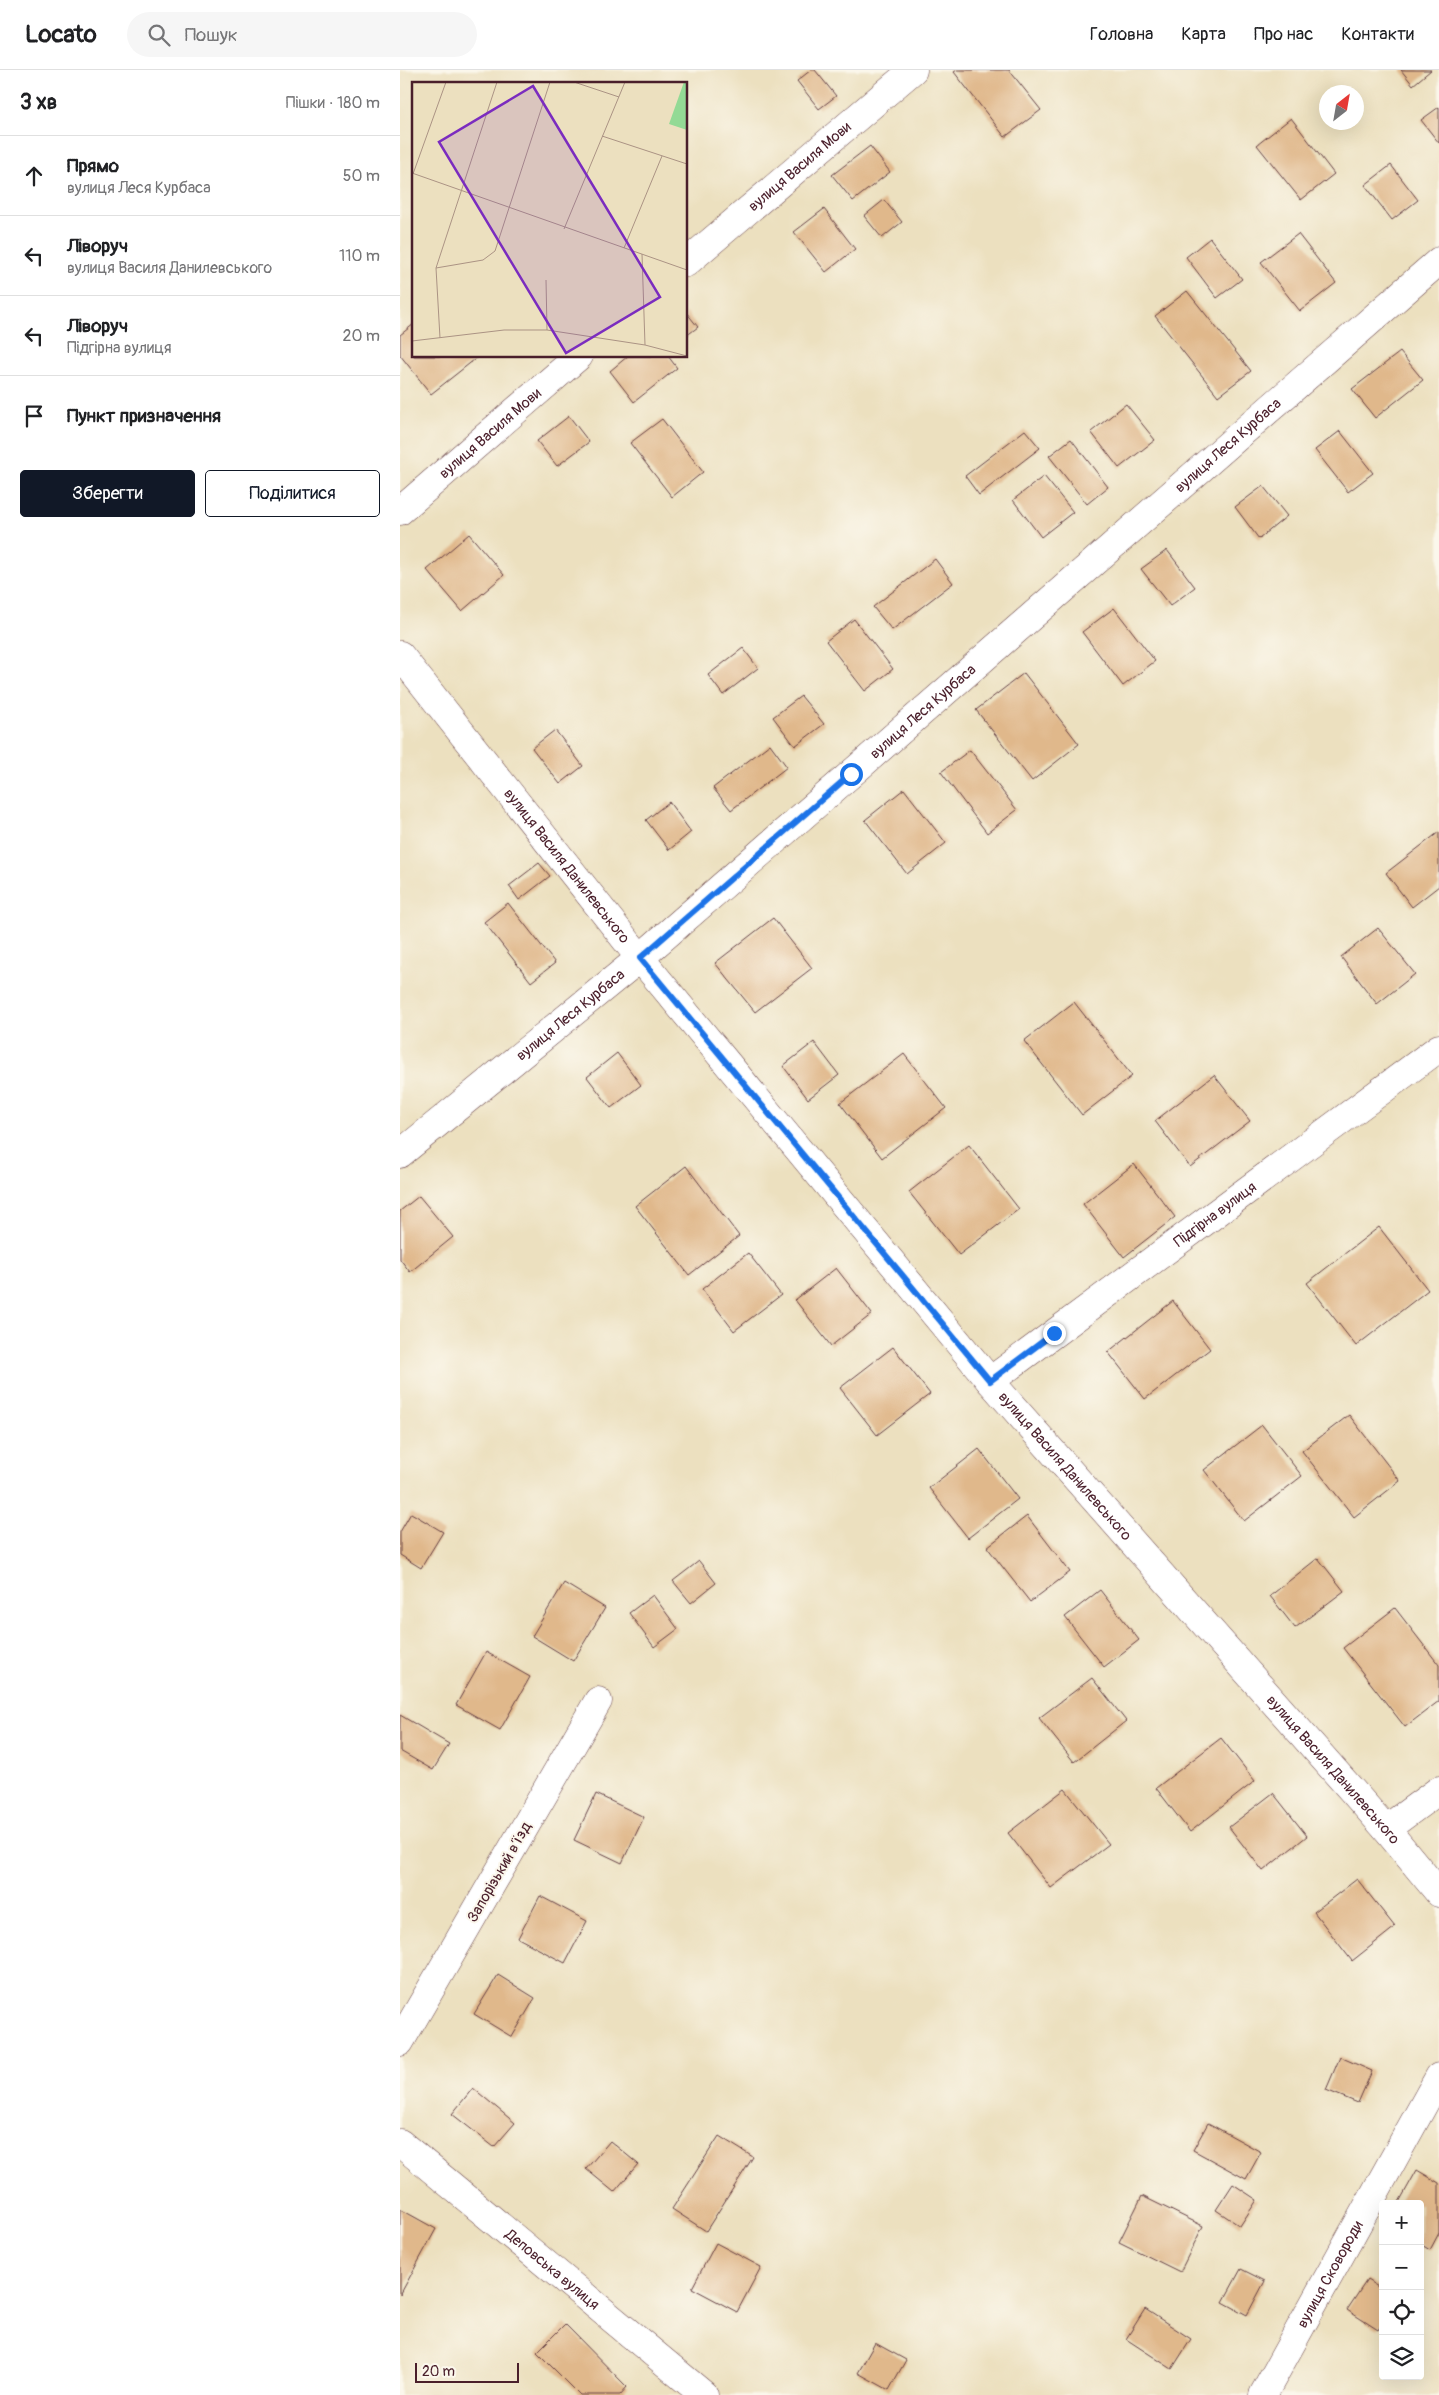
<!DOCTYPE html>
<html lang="uk">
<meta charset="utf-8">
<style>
:root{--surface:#fff;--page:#f6f6f6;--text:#202124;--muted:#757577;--line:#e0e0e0;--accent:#111827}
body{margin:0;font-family:Pangolin,sans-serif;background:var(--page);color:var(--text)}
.controls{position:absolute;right:15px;bottom:15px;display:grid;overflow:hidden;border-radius:5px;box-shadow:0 5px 20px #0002}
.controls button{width:45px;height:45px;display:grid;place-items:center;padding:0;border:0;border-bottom:1px solid var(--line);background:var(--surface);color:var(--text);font:25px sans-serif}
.compass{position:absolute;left:919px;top:15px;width:45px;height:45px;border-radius:50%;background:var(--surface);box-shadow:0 5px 20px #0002;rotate:31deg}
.scale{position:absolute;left:15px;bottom:12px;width:104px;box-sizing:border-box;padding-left:5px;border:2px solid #4a1f2b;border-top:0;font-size:14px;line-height:18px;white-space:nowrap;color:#4a1f2b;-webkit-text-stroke:4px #fbf7ec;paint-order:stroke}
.stop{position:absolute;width:15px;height:15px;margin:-11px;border:4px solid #1a73e8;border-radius:50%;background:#fff}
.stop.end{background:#1a73e8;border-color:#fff;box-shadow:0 1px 5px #0008}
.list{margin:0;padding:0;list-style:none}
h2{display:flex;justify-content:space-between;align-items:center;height:65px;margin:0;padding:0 20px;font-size:21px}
h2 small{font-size:16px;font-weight:400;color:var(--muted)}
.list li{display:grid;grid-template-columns:32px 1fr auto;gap:15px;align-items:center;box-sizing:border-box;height:80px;padding:0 20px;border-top:1px solid var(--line)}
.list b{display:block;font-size:19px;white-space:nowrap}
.list p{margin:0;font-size:16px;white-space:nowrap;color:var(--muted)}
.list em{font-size:16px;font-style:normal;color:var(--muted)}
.actions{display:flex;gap:10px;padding:15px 20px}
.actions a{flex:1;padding:11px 0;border:1px solid var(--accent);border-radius:5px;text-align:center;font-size:18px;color:var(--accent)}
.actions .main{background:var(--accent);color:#fff}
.icon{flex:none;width:28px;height:28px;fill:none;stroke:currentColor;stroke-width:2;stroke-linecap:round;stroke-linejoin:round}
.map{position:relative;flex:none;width:1039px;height:2325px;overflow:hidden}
header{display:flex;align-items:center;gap:30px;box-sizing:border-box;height:70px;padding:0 25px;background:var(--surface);border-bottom:1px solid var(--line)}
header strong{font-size:24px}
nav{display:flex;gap:28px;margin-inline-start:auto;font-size:18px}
.search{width:350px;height:45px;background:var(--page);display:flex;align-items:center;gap:12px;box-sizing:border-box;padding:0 18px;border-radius:28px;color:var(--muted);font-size:19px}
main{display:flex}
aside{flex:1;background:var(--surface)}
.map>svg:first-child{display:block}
.building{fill:#e0b88b}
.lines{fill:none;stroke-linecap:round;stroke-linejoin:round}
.minor-casing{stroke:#623c41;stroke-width:29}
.minor{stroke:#fff;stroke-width:28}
.route{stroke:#1a73e8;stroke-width:6}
.labels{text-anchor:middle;stroke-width:4;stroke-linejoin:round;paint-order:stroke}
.street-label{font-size:15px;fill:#4a1f2b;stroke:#fbf7ec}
.inset-road{fill:none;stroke:#ab9384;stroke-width:1}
.view{fill:#7b2cbf;fill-opacity:0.15;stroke:#7b2cbf;stroke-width:2.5}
.inset-edge{fill:none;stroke:#4a1f2b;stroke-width:2.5}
</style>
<header>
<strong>Locato</strong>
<div class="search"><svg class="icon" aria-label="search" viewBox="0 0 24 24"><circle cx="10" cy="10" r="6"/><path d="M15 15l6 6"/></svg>Пошук</div>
<nav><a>Головна</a><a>Карта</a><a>Про нас</a><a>Контакти</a></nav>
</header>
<main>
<aside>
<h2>3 хв<small>Пішки · 180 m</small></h2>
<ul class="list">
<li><svg class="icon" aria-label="ahead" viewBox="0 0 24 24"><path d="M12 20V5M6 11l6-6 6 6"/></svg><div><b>Прямо</b><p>вулиця Леся Курбаса</p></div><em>50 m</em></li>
<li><svg class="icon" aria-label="left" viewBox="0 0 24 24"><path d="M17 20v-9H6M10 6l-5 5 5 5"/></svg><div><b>Ліворуч</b><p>вулиця Василя Данилевського</p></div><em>110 m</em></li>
<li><svg class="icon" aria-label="left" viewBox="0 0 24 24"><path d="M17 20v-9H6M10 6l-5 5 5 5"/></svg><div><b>Ліворуч</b><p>Підгірна вулиця</p></div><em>20 m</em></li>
<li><svg class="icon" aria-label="arrive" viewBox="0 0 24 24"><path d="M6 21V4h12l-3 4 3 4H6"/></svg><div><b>Пункт призначення</b></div></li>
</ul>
<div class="actions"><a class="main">Зберегти</a><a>Поділитися</a></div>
</aside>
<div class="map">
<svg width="1039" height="2325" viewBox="0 0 1039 2325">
<rect width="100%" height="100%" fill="#fbf7ec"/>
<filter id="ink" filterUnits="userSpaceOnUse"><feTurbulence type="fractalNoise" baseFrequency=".02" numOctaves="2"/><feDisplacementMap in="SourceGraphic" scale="10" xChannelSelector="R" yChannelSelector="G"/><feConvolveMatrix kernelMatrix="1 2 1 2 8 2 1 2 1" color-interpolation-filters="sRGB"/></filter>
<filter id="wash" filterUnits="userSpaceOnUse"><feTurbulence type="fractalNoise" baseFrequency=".0096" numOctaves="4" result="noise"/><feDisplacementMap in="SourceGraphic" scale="20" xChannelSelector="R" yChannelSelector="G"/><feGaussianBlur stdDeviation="1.12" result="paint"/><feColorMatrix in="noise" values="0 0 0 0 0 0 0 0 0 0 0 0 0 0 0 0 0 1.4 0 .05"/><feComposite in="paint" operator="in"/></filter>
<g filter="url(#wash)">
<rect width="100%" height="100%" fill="#ece0bf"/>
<g id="blocks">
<path class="building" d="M411,0H415L436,26L419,39L397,11Z
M557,0H609L641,40L605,67L554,2Z
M1001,0H1031L1013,15Z
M1039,37V73L1021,50Z
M891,48L934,104L901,130L857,75Z
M470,76L490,102L453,131L432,105Z
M991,95L1018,130L992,150L965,115Z
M484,130L502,152L482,168L464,146Z
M424,139L455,179L426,202L394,162Z
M898,164L936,213L900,241L861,192Z
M810,168L842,209L817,228L786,187Z
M787,221L851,301L818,326L755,246Z
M286,242L298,257L286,266Z
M14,254V286H79L31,324L0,285V265Z
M1000,282L1023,310L975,348L952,319Z
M228,286H268L277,298L234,332L210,301Z
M726,334L755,370L719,398L691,362Z
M169,346L189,372L157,396L137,371Z
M262,349L303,402L272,427L230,373Z
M625,360L640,378L579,425L565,406Z
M940,361L973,403L948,422L915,380Z
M671,369L708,417L687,434L649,386Z
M644,406L673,442L641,467L613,430Z
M863,416L887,446L859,469L835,437Z
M69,464L104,505L62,541L27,500Z
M767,480L795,517L770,536L741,499Z
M535,489L553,513L492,560L473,537Z
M714,538L755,591L723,616L682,562Z
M454,549L493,599L465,621L426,571Z
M343,578L358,598L323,625L308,605Z
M624,603L679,674L632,711L576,640Z
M401,626L424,654L395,676L373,647Z
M155,660L183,696L160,714L132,678Z
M370,674L387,697L331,740L313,718Z
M570,680L617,740L587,763L541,702Z
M504,719L546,773L507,804L465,750Z
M269,732L291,762L269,780L246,750Z
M1039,762V816L1012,837L986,803Z
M139,793L150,806L119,830L109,816Z
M108,833L155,893L131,912L84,852Z
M373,848L412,898L355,942L315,893Z
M978,858L1015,904L977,934L941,887Z
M674,932L732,1006L682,1045L624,971Z
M414,972L439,1005L408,1029L383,996Z
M217,983L241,1015L211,1038L187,1007Z
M504,984L546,1038L482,1088L440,1033Z
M814,1005L850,1051L790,1097L755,1051Z
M569,1075L619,1139L559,1185L509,1122Z
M734,1094L775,1147L724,1187L683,1134Z
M286,1096L339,1166L289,1205L235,1136Z
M19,1126L53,1167L10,1202L0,1189V1141Z
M979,1157L1028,1220L956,1276L907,1213Z
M348,1183L381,1225L334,1261L302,1219Z
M436,1198L472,1244L431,1276L395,1230Z
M773,1231L810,1279L745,1329L708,1282Z
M493,1277L530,1324L477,1365L440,1318Z
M949,1345L1000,1411L954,1447L902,1381Z
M862,1355L902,1406L844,1451L804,1400Z
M579,1379L618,1429L568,1468L529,1418Z
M11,1443L43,1462L21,1498L0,1485V1462Z
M627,1446L670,1502L630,1532L587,1477Z
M918,1488L944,1521L895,1558L870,1526Z
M299,1491L316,1513L291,1533L273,1511Z
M164,1513L205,1538L173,1591L132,1566Z
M700,1520L739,1570L704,1597L665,1547Z
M253,1525L278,1559L254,1577L229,1543Z
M995,1538L1039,1595V1631L1005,1657L943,1578Z
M86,1582L130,1607L100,1660L56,1635Z
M692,1608L726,1651L674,1692L639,1648Z
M0,1645L49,1674L33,1700L0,1681Z
M821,1668L855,1711L790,1762L756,1718Z
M665,1719L709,1774L651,1818L608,1763Z
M873,1723L907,1766L863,1801L829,1757Z
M196,1724L244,1747L222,1793L174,1770Z
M957,1809L995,1857L952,1891L914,1842Z
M140,1826L187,1851L165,1893L118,1868Z
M98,1905L135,1928L112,1967L74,1944Z
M940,1987L972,2001L958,2033L926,2020Z
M73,2018L115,2053L94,2077L52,2044Z
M808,2053L861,2082L846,2109L793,2080Z
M319,2066L353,2087L306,2161L272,2139Z
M210,2071L238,2094L214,2122L186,2099Z
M1017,2100L1039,2113V2163L1030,2180L1020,2174V2134H998Z
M833,2114L857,2130L840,2156L816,2140Z
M742,2126L803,2156L780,2202L719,2172Z
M0,2139L36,2159L0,2225Z
M316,2173L361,2197L337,2242L292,2218Z
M841,2199L865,2211L847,2245L823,2232Z
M967,2210L983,2220V2252L978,2260L947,2240Z
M745,2239L791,2269L772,2299L726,2269Z
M165,2254L227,2317L220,2325H180L137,2282Z
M475,2273L506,2290L489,2320L458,2303Z"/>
</g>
</g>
<g filter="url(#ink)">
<use href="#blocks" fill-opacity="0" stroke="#623c41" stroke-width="1"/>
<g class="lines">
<defs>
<g id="minor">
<path id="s1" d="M286,193L513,0"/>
<path id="s2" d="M0,441L179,286"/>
<path id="s3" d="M0,585L240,888L590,1311L986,1759L1039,1823"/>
<path id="s4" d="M0,1084L240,888L1039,191"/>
<path id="s5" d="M590,1311L1039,978"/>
<path d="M986,1759L1039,1720"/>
<path d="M0,1972L198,1631"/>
<path id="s6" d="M0,2073L304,2325"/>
<path id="s7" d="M863,2325L1039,2007"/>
</g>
</defs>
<use href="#minor" class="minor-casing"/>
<use href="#minor" class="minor"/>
</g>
</g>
<g class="lines" filter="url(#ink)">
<path class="route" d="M451,704L240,888L590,1311L654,1263"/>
</g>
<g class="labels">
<g class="street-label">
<text dy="5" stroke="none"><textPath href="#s1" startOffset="149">вулиця Василя Мови</textPath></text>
<text dy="5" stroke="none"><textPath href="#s2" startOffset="119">вулиця Василя Мови</textPath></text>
<text dy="5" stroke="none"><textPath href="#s4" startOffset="1090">вулиця Леся Курбаса</textPath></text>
<text dy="5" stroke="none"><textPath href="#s4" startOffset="685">вулиця Леся Курбаса</textPath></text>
<text dy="5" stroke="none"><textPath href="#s3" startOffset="269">вулиця Василя Данилевського</textPath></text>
<text dy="5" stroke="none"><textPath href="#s4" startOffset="220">вулиця Леся Курбаса</textPath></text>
<text dy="5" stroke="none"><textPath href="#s5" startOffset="280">Підгірна вулиця</textPath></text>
<text dy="5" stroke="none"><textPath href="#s3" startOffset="1049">вулиця Василя Данилевського</textPath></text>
<text dy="5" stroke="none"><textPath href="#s3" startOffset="1454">вулиця Василя Данилевського</textPath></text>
<text transform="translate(99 1802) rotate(-60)" y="5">Запорізький вʼїзд</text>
<text dy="5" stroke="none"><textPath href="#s6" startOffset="198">Деповська вулиця</textPath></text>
<text dy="5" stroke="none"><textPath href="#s7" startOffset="138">вулиця Сковороди</textPath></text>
</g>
</g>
<g transform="translate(12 12)">
<rect width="275" height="275" fill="#ece0bf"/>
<path d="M272,0H275V48L257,42Z" fill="#93da95"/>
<path class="inset-road" d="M162,0L207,15M190,54L275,82M0,91L275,188M1,92L34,0M152,147L213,0M212,166L250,74M230,172L233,263M24,186L71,178L83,169L138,0M134,198L135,248M28,256L24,186L85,0M0,259L92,248H135L233,263L275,274"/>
<path class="view" d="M121,4L248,215L154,271L27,60Z"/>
<rect width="275" height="275" class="inset-edge"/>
</g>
</svg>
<div class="controls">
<button>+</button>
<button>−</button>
<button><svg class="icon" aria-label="locate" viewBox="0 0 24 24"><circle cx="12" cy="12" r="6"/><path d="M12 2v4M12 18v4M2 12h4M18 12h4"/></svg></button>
<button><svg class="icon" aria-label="layers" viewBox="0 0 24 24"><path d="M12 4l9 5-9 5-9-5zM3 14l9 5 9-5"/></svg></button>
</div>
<svg class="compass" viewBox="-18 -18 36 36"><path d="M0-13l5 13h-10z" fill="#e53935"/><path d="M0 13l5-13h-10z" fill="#757577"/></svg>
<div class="scale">20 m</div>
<div class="stop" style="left:451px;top:704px"></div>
<div class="stop end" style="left:654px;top:1263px"></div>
</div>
</main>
